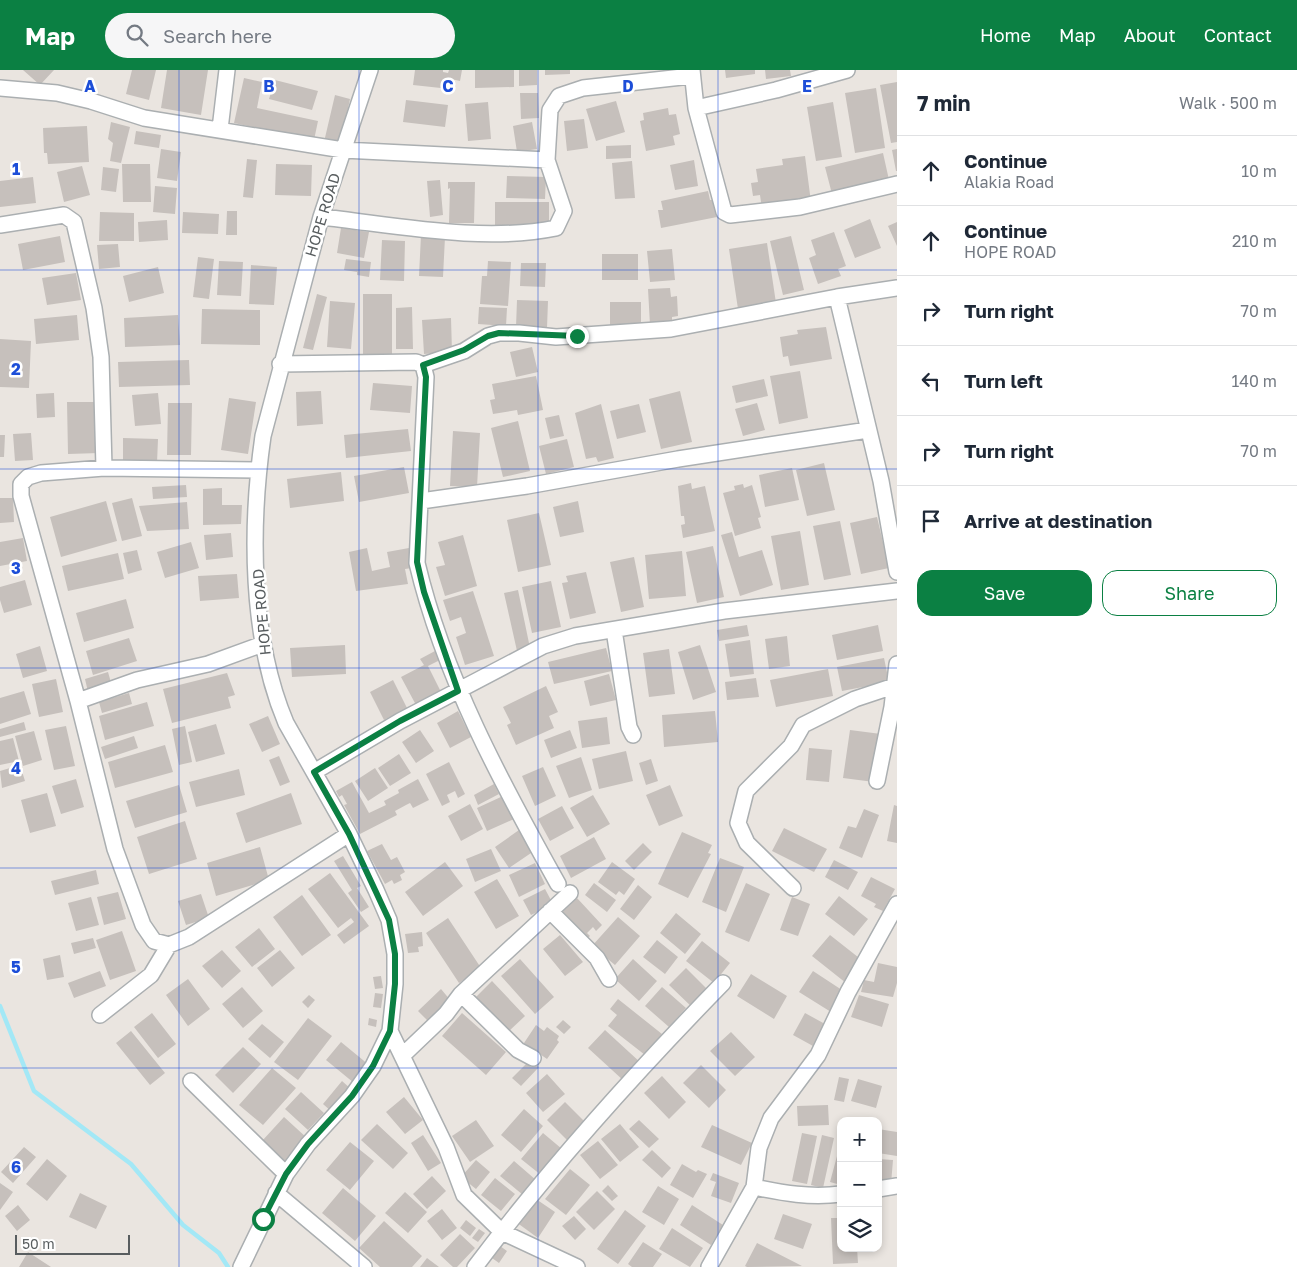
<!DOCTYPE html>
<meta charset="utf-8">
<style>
:root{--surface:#fff;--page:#f6f6f7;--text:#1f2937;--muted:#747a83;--line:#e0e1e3;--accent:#0b8043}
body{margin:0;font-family:"Golos Text",sans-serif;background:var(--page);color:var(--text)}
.controls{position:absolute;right:15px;bottom:15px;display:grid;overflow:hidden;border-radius:10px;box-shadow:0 2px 8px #0003}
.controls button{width:45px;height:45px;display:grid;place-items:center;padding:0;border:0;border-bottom:1px solid var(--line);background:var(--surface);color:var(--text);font:25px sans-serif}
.scale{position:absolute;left:15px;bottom:12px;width:115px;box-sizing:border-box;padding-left:5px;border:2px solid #585d5f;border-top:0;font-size:14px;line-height:18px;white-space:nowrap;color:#585d5f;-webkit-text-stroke:4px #fff;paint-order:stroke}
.stop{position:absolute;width:15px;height:15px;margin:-11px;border:4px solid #0b8043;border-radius:50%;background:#fff}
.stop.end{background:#0b8043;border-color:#fff;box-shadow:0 1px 5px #0008}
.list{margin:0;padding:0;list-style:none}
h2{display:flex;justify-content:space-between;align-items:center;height:65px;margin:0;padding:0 20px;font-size:21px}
h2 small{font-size:16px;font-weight:400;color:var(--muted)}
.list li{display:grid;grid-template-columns:32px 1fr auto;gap:15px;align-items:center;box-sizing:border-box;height:70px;padding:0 20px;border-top:1px solid var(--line)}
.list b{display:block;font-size:19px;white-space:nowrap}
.list p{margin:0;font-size:16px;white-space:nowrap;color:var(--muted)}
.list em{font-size:16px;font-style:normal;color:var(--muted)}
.actions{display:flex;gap:10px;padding:15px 20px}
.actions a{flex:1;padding:11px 0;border:1px solid var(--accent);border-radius:15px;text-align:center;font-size:18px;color:var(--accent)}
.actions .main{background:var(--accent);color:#fff}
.icon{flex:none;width:28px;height:28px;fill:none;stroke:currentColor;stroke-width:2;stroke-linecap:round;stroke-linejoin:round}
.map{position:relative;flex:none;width:897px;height:1197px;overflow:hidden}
header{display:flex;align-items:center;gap:30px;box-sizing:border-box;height:70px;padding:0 25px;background:var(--accent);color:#fff}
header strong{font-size:24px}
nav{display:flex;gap:28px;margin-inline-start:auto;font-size:18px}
.search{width:350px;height:45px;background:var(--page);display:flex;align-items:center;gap:12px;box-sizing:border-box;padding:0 18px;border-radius:28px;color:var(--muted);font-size:19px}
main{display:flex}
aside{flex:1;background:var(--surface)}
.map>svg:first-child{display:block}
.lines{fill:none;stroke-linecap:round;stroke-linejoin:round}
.stream{stroke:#a3e8f6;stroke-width:4.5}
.building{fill:#c6c0bc}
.minor-casing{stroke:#abafb1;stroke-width:18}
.minor{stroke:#fff;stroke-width:15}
.route{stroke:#0b8043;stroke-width:6}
.grid{fill:none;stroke:#1d4ed8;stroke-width:1;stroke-opacity:0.55}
.labels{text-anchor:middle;stroke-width:5;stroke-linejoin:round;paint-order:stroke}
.street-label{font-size:15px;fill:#585d5f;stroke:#fff}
.grid-label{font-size:16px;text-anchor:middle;font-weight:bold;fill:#1d4ed8;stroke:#fff;stroke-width:5;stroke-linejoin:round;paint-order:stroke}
</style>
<header>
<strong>Map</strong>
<div class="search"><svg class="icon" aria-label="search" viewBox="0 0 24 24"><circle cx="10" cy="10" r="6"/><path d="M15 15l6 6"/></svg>Search here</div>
<nav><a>Home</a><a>Map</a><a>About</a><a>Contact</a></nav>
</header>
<main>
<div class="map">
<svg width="897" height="1197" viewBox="0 0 897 1197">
<rect width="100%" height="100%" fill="#eae5e0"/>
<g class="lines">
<path class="stream" d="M0,936L34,1021L131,1094L183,1155L219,1183L228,1197"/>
</g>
<path class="building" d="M23,0H54L40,15Z
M132,0H156L149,30L126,24Z
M167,0H208L201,45L161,38Z
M415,0H443V2L448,3L449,0H462L460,11L451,9L450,19L413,15Z
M475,0H514V17L475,18Z
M519,0H537V15L519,16Z
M545,0H570V4L545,5Z
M725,0H755V4L726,8Z
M765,0H790L791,6L766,9Z
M244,8L262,12L257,38L318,51L314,70L234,53Z
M275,10L318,21L312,40L269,29Z
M897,12V72L891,73L880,15Z
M876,18L885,78L855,83L845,23Z
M520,23H538L539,48L521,49Z
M335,25L350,29L340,76L324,72Z
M406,30L448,35L445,57L403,52Z
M616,31L625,62L596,71L586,39Z
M488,32L491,69L468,71L465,34Z
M833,32L842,87L816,91L807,37Z
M668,38L669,45L676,44L680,64L673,66L675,75L646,81L640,51L644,50L643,43Z
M584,49L588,78L567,81L564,51Z
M111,52L130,57L121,93L110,91L113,73L108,69Z
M532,52L537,79L517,82L513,56Z
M87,56L89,92L48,94L47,83H44L43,58Z
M136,61L161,65L159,78L134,74Z
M631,75V88L606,89V76Z
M161,79L181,82L177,111L157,108Z
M897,79V101H896L892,80Z
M883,83L889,110L832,124L825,97Z
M805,86L811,132L762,139L760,125L753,126L751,113L758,112L756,99L783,95L782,89Z
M247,89L257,90L253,128L243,127Z
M694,90L698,116L675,120L670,95Z
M632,91L635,128L615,129L612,93Z
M122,94H150L151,132H123Z
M276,94L312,95L311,126L275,125Z
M82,96L90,125L64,132L57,102Z
M103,97L119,99L116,122L101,120Z
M507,106L546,107L545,129L506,128Z
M33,107L36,133L0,137V111Z
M440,110L443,145L430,147L427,111Z
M448,112H475L474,153H449L450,118L448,119Z
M155,116L177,118L175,144L153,142Z
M708,121L710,130H713L717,147L661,158L658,140H663L661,131Z
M495,132H549V156H495Z
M227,141H237V165H226Z
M100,142L134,143V171H99Z
M183,142L219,144L218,164L182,163Z
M870,149L881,178L855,188L844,160Z
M167,150L168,170L139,172L138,152Z
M897,152V176L888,156Z
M341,158L369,162L364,188L337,183Z
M834,162L846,196L838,199L841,206L818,214L809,188L816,185L811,170Z
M421,165L445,167L443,207L419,206Z
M60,166L65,192L23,200L18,174Z
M791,166L804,220L783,225L770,171Z
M382,170L405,171L404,211L380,210Z
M767,173L776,233L738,239L729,179Z
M118,174L120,197L99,199L97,175Z
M672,179L675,210L650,212L647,181Z
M602,184H638V210H602Z
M198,187L214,189L209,229L193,227Z
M346,189L371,192L369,207L357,205V202L344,200Z
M219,191L243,192L241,226L217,225Z
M488,191L511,192L508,236L480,234L482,206H487Z
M521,193H546L545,217L520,216Z
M251,195L277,197L274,235L249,234Z
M158,197L164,223L129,232L123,206Z
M76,203L81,230L47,235L42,208Z
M670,218L671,227L677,226L678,246L672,247V254L650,255L648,219Z
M317,224L327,227L313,280L303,278Z
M363,224H392V288H363Z
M517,230L548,231L547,258L516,257Z
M330,231L355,233L351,279L327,277Z
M610,232H641V255H610Z
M412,237L413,279H396V238Z
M479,237L507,238L506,256L478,254Z
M202,239L260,240V275L201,274Z
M77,245L79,270L36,274L34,249Z
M178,245L180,275L125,277L124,248Z
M451,248L452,282L424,284L422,250Z
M826,257L832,289L790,296L788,286L783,287L780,267L798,264L797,260Z
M0,269L31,271L29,318L0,317Z
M532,277L538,302L516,307L510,282Z
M189,290L190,315L119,317L118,292Z
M800,301L808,348L779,354L770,306Z
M536,306L543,340L518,345L517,340L493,344L490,330L495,329L492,314Z
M764,309L768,326L736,333L732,316Z
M373,313L412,316L410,343L370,340Z
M321,321L323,354L297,356L296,322Z
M680,321L692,372L661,379L649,329Z
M54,323L55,347L37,348L36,324Z
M158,323L161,354L135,356L132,325Z
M229,328L256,332L248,384L221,380Z
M67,332H98L100,383L68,384Z
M168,333H192L191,385H167Z
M757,333L765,360L743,366L735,339Z
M601,334L614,388L598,392L596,387L586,389L575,343Z
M639,334L646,362L617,369L610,341Z
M559,345L564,366L550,369L545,348Z
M518,351L530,401L503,407L491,358Z
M408,359L411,381L346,388L344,365Z
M453,361L480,363L477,417L450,416Z
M31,363L33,390L15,391L13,364Z
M0,365H5L4,387H0Z
M123,368L158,369L157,393L123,392Z
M567,369L574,397L546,404L539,376Z
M824,393L835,440L807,446L796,400Z
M404,397L409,423L359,432L354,406Z
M792,398L799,430L765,437L759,405Z
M341,402L344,431L290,438L287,409Z
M691,413L692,419L705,416L715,461L683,468L681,455L685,454L684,446H681L678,416Z
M743,414L744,418L752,415L761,447L758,448L761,458L735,466L723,423L735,420L734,416Z
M186,415L187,427L153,429L152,417Z
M222,418V435H242L241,454L203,455V419Z
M0,428H13L14,452L0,453Z
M132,428L142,466L122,471L112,433Z
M106,431L117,471L61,487L50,447Z
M578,431L584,462L560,467L553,437Z
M187,432L189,459L147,461L139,436Z
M539,443L551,495L518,502L507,450Z
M877,447L889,498L861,504L850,453Z
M840,451L851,505L824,510L813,456Z
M800,461L809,515L781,520L771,466Z
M732,462L739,487L762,480L773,515L740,526L721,465Z
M231,463L233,487L206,490L204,465Z
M463,465L477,516L445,526L436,497L445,495L438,472Z
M23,468L27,491L0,496V472Z
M191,472L199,498L165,508L157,482Z
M713,476L724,527L697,533L686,482Z
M367,478L372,501L390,497L387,482L409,478L412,498L405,499L408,514L356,521L349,482Z
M137,480L142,500L128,504L123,483Z
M682,481L686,526L649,529L645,485Z
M118,483L124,509L68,521L62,496Z
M634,487L644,537L621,542L610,492Z
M586,502L596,543L570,549L562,513L568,512L566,506Z
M237,504L239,528L200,531L198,506Z
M25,510L32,535L4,543L0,530V517Z
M551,511L561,557L532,563L522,517Z
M518,520L530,578L517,581L504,523Z
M473,521L494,586L465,595L456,567L466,563L461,547L450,551L443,530Z
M126,529L134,558L84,572L76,543Z
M747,555L749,566L719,571L717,560Z
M878,555L883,581L837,590L832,565Z
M787,566L790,596L769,599L765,569Z
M129,568L137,591L93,605L86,581Z
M750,570L754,604L730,607L725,574Z
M345,575L346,604L292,607L290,578Z
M700,575L716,622L693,630L678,582Z
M40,576L47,601L23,608L16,584Z
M606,578L612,601L554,614L548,592Z
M669,579L675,624L649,627L643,583Z
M435,581L440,590L428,596L441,622L416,635L401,607L424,595L420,589Z
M884,588L889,612L842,621L837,597Z
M828,599L833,626L776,637L770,610Z
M108,602L112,616L88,622L85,609Z
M227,603L235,625L228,627L231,638L172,653L163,619Z
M609,604L616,630L590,636L584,611Z
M756,608L759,627L727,630L725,612Z
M56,609L63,642L39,647L32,614Z
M393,610L407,638L384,650L370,622Z
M546,616L558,642L549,646L554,658L516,675L507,655L511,653L503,637Z
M24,621L31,644L0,654V628Z
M129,623L132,634L102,643L99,632Z
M147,632L154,656L105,670L99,646Z
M458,641L471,667L450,678L437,653Z
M715,641L718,672L664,677L662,645Z
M268,646L280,674L262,682L249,654Z
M607,647L610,674L582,678L578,651Z
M24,652L26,660L0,667V659Z
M216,654L225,684L196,692L188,662Z
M66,656L75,696L54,700L45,660Z
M185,656L192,692L179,695L172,659Z
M420,660L434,681L416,693L402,672Z
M570,660L577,678L551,688L544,670Z
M850,660L881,664L874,712L843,708Z
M34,661L42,690L23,696L15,666Z
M134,666L138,678L105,689L101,677Z
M13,668L19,691L0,695V671Z
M165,675L173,702L115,718L108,692Z
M809,678L832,680L829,712L806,710Z
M626,681L633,711L599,719L592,689Z
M399,684L411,703L390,716L378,698Z
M279,686L290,712L280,716L269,690Z
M581,687L592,720L569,728L556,696Z
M651,689L658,711L646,715L639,693Z
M449,692L465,724L458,728L455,721L447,725L450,732L442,736L426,704Z
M20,695L25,711L2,718L0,701Z
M543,697L556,726L535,736L522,706Z
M375,698L388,718L368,731L355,711Z
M239,699L245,725L196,737L189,712Z
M76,709L84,737L61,744L52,716Z
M418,709L429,730L413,738L410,733L406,735L395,741L397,745L360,764L344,735L347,734L342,725L339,727L336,721L352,712L369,743L386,735L384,731L399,723L398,720Z
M494,714L499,724L478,735L474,725Z
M179,715L187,742L135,758L126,731Z
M670,715L683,746L659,756L646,725Z
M47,723L56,756L30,763L21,730Z
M291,723L302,754L246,773L236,743Z
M593,725L610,754L587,767L570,738Z
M503,726L514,749L487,761L477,738Z
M470,734L483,759L461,771L448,746Z
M894,735L897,736V773L887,771Z
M562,736L574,758L550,771L538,749Z
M864,739L879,745L862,788L839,778L848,756L856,758Z
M185,751L197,789L149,804L137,767Z
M784,758L827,779L814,802L772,781Z
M519,760L534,781L509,798L495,777Z
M682,762L712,775L708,783L711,784L688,828L658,814Z
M594,767L606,789L571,808L560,786Z
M643,773L652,782L634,800L625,791Z
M382,774L391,790L397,787L405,802L400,805L402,810L394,814L392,810L385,814L367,781Z
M260,777L269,810L216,826L207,793Z
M491,779L501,801L475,812L466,789Z
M343,786L361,816L357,818L369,837L361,842L348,823L352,820L334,791Z
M720,788L744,797L726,842L702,832Z
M834,790L858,802L848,820L825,807Z
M445,792L463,816L423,846L405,822Z
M612,792L635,809L624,825L619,821L616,825L598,812Z
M535,793L545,814L519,827L509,805Z
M96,800L99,814L55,825L51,811Z
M330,803L369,856L344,874L337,865L354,852L351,848L338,858L308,819Z
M871,807L895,819L883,841L874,837L876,834L861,826Z
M497,809L519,846L496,859L474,822Z
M594,813L616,830L607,842L585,825Z
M746,813L770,824L749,872L725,862Z
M638,815L652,827L634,850L620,839Z
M545,819L553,834L531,845L523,830Z
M118,822L126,849L104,855L97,827Z
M201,824L209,848L186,855L178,831Z
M302,825L331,865L302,886L273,847Z
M839,826L868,849L854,866L825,844Z
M91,827L99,855L76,861L68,833Z
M792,827L810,834L798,866L780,860Z
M577,828L602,855L596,861L593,857L587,863L590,866L584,871L560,844Z
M676,843L701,864L685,884L660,863Z
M618,847L640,866L615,895L592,876Z
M448,848L481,898L459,913L426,863Z
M259,858L275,879L252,897L235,877Z
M122,861L136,901L110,910L96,870Z
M422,862L423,876L418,877L419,882L408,883L405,864Z
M560,865L583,892L565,906L543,879Z
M830,865L863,891L846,913L812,886Z
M93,868L96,878L74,884L71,873Z
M657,870L678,887L665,904L643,887Z
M702,871L730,893L714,913L686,891Z
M222,880L241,901L222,918L202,896Z
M280,880L295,898L272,917L257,898Z
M60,885L64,907L47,910L43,889Z
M520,889L554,927L535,944L501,906Z
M633,889L657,911L639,931L615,909Z
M878,893L897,897V913L893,927L861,922L864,910L874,912Z
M686,898L710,922L694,939L669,915Z
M100,901L106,916L74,928L68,913Z
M813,901L845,922L831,942L799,922Z
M751,904L787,926L774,949L737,926Z
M381,906L383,918L375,919L373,907Z
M188,909L210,939L188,956L166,925Z
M492,911L525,946L508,962L476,927Z
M242,917L263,941L243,958L222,934Z
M662,917L686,938L669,957L645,936Z
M441,919L451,931L429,952L418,941Z
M375,923L383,924L381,938L373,937Z
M309,925L315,930L308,938L302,932Z
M859,925L889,934L882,957L851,947Z
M618,929L662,964L645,985L608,956L617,945L610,939Z
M152,943L176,974L158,988L134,957Z
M462,943L506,982L486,1005L442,966Z
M805,943L825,954L813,976L793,965Z
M308,948L332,966L298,1010L274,992Z
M369,948L377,950L376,957L368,955Z
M563,950L571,957L564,964L556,957Z
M262,954L284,972L270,988L248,969Z
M536,955L544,961L547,957L559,966L557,970L559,972L547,989L524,973Z
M605,960L641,993L624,1011L588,978Z
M131,961L165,1003L150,1015L116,973Z
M731,962L755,987L735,1006L710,981Z
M341,972L369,995L354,1013L326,990Z
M243,977L261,994L233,1023L215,1005Z
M527,993L531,997L535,994L539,997L521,1016L512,1008Z
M701,995L726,1020L709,1038L683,1013Z
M272,998L296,1018L263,1055L239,1035Z
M547,1004L565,1024L543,1042L526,1023Z
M662,1006L686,1032L669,1049L644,1023Z
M839,1007L849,1009L844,1032L834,1030Z
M858,1009L882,1016L876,1038L851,1031Z
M342,1011L351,1019L332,1042L323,1034Z
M301,1022L324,1043L308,1060L285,1039Z
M404,1027L423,1050L405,1064L386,1042Z
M565,1032L587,1054L569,1072L547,1050Z
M828,1035L829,1055L798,1056L797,1036Z
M524,1039L543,1056L521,1082L501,1065Z
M284,1047L307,1068L285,1092L262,1071Z
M476,1050L494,1076L470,1092L452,1066Z
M639,1050L659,1069L649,1078L629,1059Z
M377,1054L408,1083L393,1099L361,1070Z
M620,1054L639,1077L620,1092L601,1069Z
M712,1055L752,1073L741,1095L701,1077Z
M878,1059L897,1062V1086L878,1083Z
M543,1063L562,1079L541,1105L521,1089Z
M802,1063L817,1066L807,1114L792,1111Z
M423,1065L441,1093L428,1101L411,1073Z
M822,1065L834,1068L823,1118L811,1115Z
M598,1071L618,1095L600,1109L580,1085Z
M350,1072L374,1091L350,1120L326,1100Z
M840,1075H841V1115L830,1112Z
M24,1077L36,1087L13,1113L1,1102Z
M652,1080L671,1098L662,1108L642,1090Z
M47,1089L67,1106L47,1131L26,1114Z
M878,1089L893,1090L891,1114L878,1113Z
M476,1090L490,1102L476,1119L461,1107Z
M514,1091L536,1110L523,1125L500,1106Z
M682,1094L696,1102L698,1100L707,1104L693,1128L670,1115Z
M570,1099L590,1115L566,1145L545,1129Z
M713,1103L739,1113L731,1133L711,1126L716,1112L710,1110Z
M432,1106L446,1121L427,1139L413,1124Z
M495,1108L515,1124L501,1141L481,1125Z
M0,1113L13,1122L0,1140Z
M608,1115L618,1126L612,1131L602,1121Z
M658,1116L679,1129L664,1155L642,1142Z
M343,1118L376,1146L355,1171L322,1143Z
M597,1121L615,1139L594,1160L576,1142Z
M405,1122L427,1142L408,1163L385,1143Z
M80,1123L107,1136L96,1159L69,1147Z
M533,1127L555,1142L538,1168L516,1152Z
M18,1135L30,1150L17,1161L5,1146Z
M692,1135L723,1155L711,1175L680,1155Z
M442,1139L457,1158L442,1170L427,1151Z
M625,1140L646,1156L618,1194L597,1179Z
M783,1144L812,1154L803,1179L774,1169Z
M574,1146L586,1159L575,1170L562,1156Z
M831,1148H841V1178H857L858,1193L833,1194Z
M466,1150L476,1158L470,1166L460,1158Z
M384,1151L422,1186L412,1197H380L359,1178Z
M672,1158L703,1178L690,1197L659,1179Z
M479,1159L485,1163L478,1172L472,1168Z
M460,1164L475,1178L457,1197H453L440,1185Z
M643,1172L662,1184L653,1197H632L628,1194Z
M757,1173L802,1196L747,1197L745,1196Z
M500,1176L507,1181L499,1193L492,1188Z
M28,1182L51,1197H19Z
M427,1188L439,1197H420Z"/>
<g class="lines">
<defs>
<path id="minor" d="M692,0L696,38L724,142L730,145L800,137L897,114
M0,18L57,23L91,31L144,48L343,80L547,90
M696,38L776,20L847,0
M220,59L227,0
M321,147C395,155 483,173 556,158L564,141L547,90L550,40L559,26L583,18L691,6
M0,155L64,145L74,152L94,238L101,287L104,398
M837,227L881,411L897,502
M280,294L416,292L423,295L426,307L417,493C444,607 501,712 558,814
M423,295L464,281L488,266L499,263H519L556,267L671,259L837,227L897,218
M258,400L104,398L41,403L28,407L21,414V426L78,631L115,779L143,855L154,871L169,875L189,867L349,764
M421,431L527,416L678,389L868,360
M614,560L629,657L633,665
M78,631L137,610L208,594L263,574
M314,702L400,651L543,576L575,566L724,541L897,521
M877,711L892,637L897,594
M793,818L747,773L738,753L746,721L791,676L803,655L855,629L894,616
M550,841L597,888L609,909
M461,924L518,980L533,988
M100,945L151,905L169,875
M390,961L446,1077L464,1125L502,1162L577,1197
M402,986L446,944L461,924L570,823
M191,1011L286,1104
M754,1117C783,1123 810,1128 841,1124
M878,1119L897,1116
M276,1123L364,1197
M241,1197L286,1104L308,1074L352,1026L373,996L390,961L395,914V884L389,850L376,820L349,764L286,653C250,568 250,457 263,366L321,147L370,0
M475,1197C551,1096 635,1003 723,913
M709,1197L754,1117L759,1078L771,1048L818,985L848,922L897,834"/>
</defs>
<use href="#minor" class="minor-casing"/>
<use href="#minor" class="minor"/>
</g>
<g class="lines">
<path class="route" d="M263,1149L286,1104L308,1074L352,1026L373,996L390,961L395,914V884L389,850L349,764L314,702L400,651L458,621L424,522L417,492L426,307L423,295L464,280L488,266L499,263L577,266"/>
</g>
<path class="grid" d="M179,0V1197M359,0V1197M538,0V1197M718,0V1197M0,200H897M0,399H897M0,598H897M0,798H897M0,998H897"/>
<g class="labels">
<g class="street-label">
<text transform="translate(323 145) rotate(-73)" y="5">HOPE ROAD</text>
<text transform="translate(262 542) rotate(-95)" y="5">HOPE ROAD</text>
</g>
</g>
<g class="grid-label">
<text x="90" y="22">A</text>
<text x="269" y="22">B</text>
<text x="448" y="22">C</text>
<text x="628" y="22">D</text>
<text x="807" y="22">E</text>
<text x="16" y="105">1</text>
<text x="16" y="305">2</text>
<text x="16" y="504">3</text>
<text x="16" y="704">4</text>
<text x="16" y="903">5</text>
<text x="16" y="1103">6</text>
</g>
</svg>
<div class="controls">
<button>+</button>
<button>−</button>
<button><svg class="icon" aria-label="layers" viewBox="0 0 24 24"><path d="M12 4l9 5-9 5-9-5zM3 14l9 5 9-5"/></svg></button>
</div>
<div class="scale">50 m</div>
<div class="stop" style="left:263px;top:1149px"></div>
<div class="stop end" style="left:577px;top:266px"></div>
</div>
<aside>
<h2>7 min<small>Walk · 500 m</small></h2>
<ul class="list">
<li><svg class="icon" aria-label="ahead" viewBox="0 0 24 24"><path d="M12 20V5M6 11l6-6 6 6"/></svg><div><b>Continue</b><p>Alakia Road</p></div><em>10 m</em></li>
<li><svg class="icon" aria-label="ahead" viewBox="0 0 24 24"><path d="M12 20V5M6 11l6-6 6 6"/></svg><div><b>Continue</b><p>HOPE ROAD</p></div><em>210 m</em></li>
<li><svg class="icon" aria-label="right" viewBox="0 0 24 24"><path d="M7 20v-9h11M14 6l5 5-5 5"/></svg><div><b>Turn right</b></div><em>70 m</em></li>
<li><svg class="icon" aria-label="left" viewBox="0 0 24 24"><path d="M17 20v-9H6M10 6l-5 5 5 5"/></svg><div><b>Turn left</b></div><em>140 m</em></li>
<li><svg class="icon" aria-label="right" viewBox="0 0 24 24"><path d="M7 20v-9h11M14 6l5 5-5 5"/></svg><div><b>Turn right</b></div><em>70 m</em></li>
<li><svg class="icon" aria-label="arrive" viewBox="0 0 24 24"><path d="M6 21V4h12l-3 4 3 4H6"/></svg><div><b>Arrive at destination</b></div></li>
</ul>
<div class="actions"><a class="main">Save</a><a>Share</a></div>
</aside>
</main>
